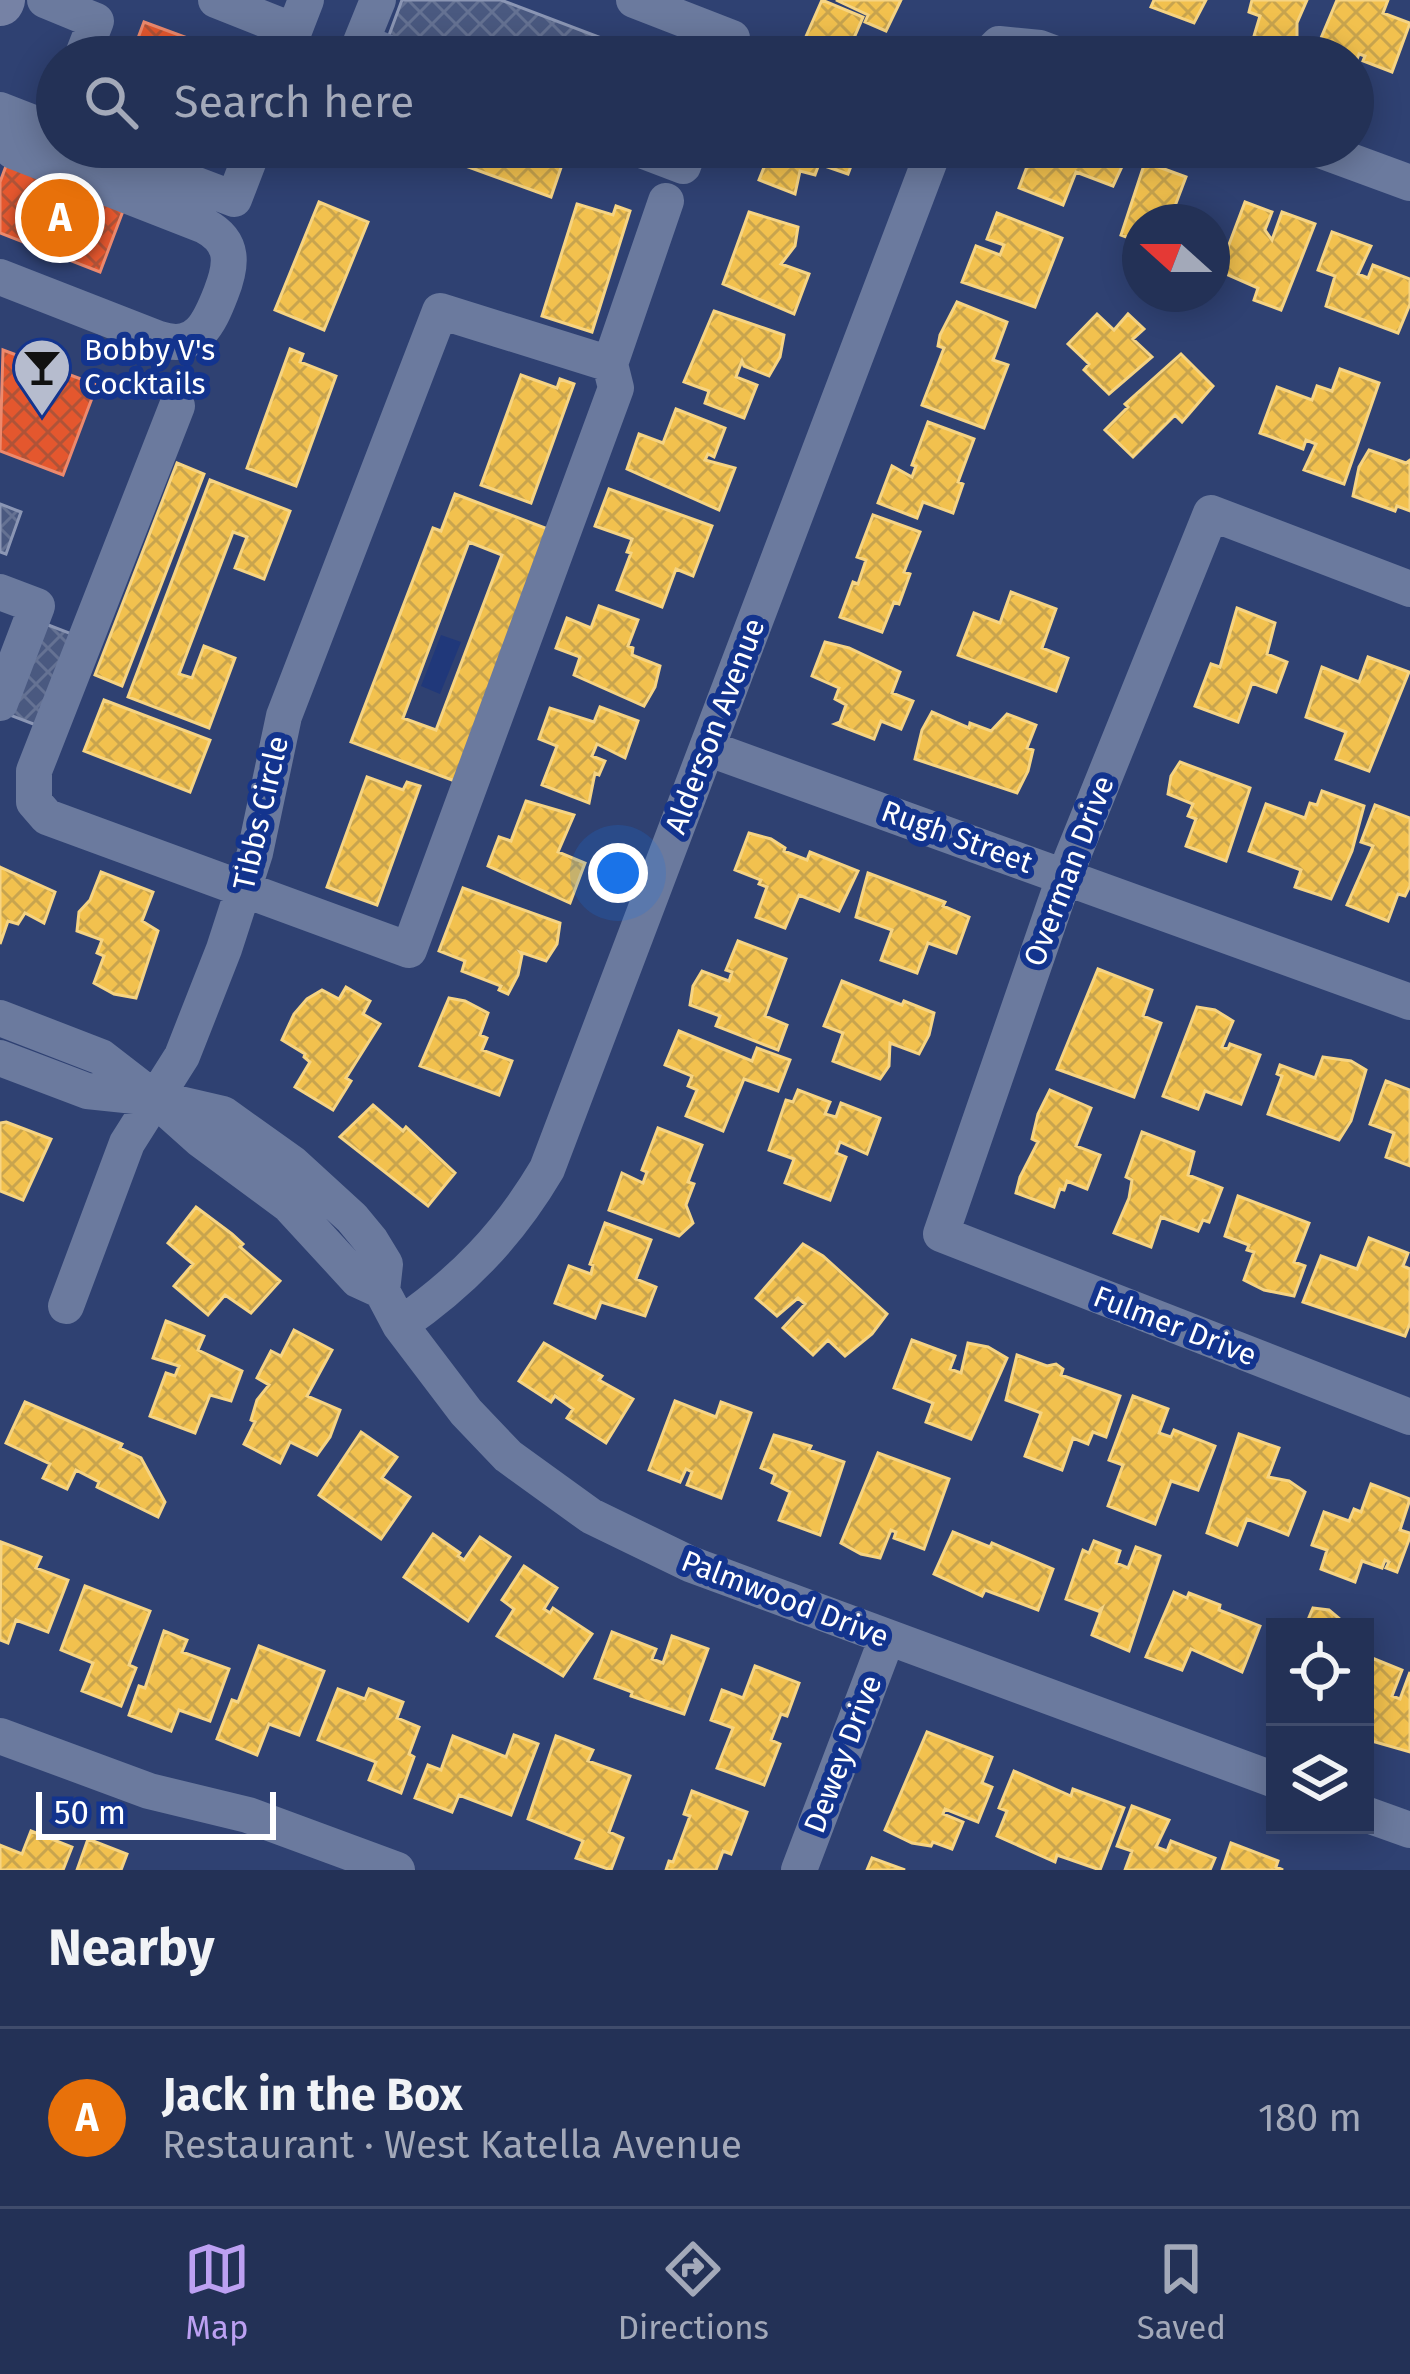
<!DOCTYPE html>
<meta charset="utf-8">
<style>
:root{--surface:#233156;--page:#2b395c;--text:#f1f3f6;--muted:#a3a9b9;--line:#404c6c;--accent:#bca0f2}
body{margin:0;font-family:"Fira Sans",sans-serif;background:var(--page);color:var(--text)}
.controls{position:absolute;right:36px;bottom:36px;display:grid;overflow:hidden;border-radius:0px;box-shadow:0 6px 30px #0003}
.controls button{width:108px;height:108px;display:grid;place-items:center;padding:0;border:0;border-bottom:3px solid var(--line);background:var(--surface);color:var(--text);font:60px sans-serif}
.compass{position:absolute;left:1122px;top:204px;width:108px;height:108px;border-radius:50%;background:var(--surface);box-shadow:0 6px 30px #0003;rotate:291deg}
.scale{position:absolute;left:36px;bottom:30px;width:240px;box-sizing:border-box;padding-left:12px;border:6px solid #fff;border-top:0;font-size:33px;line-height:42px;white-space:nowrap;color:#fff;-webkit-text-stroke:9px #13348e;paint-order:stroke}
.you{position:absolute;left:618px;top:873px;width:42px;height:42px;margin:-30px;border:9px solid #fff;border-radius:50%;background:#1a73e8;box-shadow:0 0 0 18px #1a73e833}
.badge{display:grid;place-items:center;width:78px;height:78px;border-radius:50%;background:var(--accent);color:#fff;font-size:39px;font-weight:700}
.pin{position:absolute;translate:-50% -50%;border:6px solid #fff;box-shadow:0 3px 12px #0006}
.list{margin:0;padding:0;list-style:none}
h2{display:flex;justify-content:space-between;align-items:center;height:156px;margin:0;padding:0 48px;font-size:51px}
h2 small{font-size:39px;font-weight:400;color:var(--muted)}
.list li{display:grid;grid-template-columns:78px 1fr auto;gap:36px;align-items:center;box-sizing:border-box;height:180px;padding:0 48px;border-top:3px solid var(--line)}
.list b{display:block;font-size:45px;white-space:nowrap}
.list p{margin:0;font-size:39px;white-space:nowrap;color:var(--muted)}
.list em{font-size:39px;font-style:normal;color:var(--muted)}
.icon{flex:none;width:66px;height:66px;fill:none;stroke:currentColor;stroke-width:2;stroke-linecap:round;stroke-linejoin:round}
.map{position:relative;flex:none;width:1410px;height:1870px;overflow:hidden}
.search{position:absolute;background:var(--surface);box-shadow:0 6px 30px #0003;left:36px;right:36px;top:36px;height:132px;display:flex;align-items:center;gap:30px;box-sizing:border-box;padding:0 42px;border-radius:66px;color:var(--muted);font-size:45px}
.sheet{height:336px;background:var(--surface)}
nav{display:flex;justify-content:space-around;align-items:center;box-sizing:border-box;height:168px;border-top:3px solid var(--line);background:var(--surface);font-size:33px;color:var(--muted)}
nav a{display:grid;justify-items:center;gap:6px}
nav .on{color:var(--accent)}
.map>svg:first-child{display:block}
.water{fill:#20387a}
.homes{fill:url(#homes-cross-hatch);stroke:#f6d483;stroke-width:3;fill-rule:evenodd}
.shops{fill:url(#shops-cross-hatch);stroke:#ec896d;stroke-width:3}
.building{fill:url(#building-cross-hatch);stroke:#8b96b4;stroke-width:3}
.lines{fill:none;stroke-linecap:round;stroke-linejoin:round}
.minor{stroke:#6b7a9e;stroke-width:36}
.major{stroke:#7682a5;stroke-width:48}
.labels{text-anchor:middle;stroke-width:12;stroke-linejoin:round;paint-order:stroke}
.poi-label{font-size:30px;fill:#fff;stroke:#13348e;text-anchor:start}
.street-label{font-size:30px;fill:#fff;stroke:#13348e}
</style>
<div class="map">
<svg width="1410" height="1870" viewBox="0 0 1410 1870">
<defs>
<pattern id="homes-cross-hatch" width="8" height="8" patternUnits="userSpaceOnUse" patternTransform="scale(3)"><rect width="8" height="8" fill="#f2c14e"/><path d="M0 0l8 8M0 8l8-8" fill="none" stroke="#c8a44e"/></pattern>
<pattern id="shops-cross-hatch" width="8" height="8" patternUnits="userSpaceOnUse" patternTransform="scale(3)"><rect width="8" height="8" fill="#e4572e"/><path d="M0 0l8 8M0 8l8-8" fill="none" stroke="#af5338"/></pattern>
<pattern id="building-cross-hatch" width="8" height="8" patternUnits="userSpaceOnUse" patternTransform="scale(3)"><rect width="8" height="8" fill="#4a5980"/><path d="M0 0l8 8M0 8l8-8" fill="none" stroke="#657293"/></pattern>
</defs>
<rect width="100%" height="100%" fill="#2f4172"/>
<path class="water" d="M441,635L461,642L440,694L421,686Z"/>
<path class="homes" d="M822,0L863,17L851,45L850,54L856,57H797Z
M836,0H901L886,31L865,22L868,15Z
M1154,0H1206L1194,23L1151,7Z
M1252,0H1307L1297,23V36L1286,57L1251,46L1260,16L1249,12Z
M1337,0H1388L1383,13L1410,23L1392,72L1363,61L1365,56L1359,54L1353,70V57H1313Z
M445,147H568L551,197L441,157Z
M772,147H858L848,174L819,164L815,175L800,171L795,194L759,180Z
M1009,147H1131L1113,186L1076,172L1063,205L1019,188L1031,156Z
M1145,162L1186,177L1175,206L1182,208L1177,219L1185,222H1140V242L1121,235Z
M319,202L368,222L324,330L275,310Z
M1245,202L1272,212L1265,230L1272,240L1282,212L1315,224L1281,310L1254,300L1258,288L1219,271Z
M577,204L613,215L616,206L630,211L592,332L542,316Z
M749,212L798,227L795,246L781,264L809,274L794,314L723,284Z
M997,213L1062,238L1035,307L962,282L976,246L1000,255L1004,245L987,239Z
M1332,232L1371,246L1358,274L1368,278L1373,265L1410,279V304L1398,333L1326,306L1335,276L1318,270Z
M957,302L1007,322L993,360L1008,365L984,428L922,405L944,348L938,346L940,335Z
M714,311L784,335L780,357L769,376L744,366L742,361L736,377L757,385L744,418L705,403L709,391L684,382Z
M1097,314L1114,330L1128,314L1144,329L1133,339L1152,357L1109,394L1084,370L1089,364L1068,344Z
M290,349L303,354L300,362L336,376L296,486L247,468Z
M1181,354L1213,386L1182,422L1175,415L1133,457L1105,430L1128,407L1125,404Z
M1340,369L1379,383L1344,484L1304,470L1316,444L1306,440L1303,449L1260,433L1277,387L1312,400L1317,386L1332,391Z
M521,375L557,388L560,379L574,384L531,503L481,485Z
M676,409L725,428L714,457L708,454L705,460L735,468L719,510L627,469L639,434L663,443Z
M928,422L974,439L958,482L963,484L953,513L923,502L917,518L878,503L892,466L912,477L916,466L912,465Z
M1369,450L1406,463L1410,460V511L1397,506L1395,511L1353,496L1359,467Z
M177,463L204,474L122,686L95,675Z
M210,480L290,511L264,579L235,568L247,537L233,532L179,674L192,678L204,646L235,658L209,728L128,697Z
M609,489L712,526L693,576L676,569L662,607L617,590L631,553L627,552L632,539L595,526Z
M455,494L556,532L460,783L351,742L433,528L441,531ZM469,542L502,555L436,730L403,718Z
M873,515L920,532L904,572L910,574L899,604L894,602L882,632L840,617L853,582L858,584L866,560L857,557Z
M1011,592L1056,609L1042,648L1068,658L1056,691L958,655L974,613L1000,623Z
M599,606L638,620L628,646L633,648L632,655L660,666L655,687L644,706L574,675L580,657L556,648L567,618L591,628Z
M1237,608L1275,623L1267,654L1287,662L1276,692L1252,683L1238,722L1195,706L1211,664L1220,667Z
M825,642L849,648L900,672L892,693L913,701L901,729L881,721L874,739L835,724L840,722L846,705L835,699L839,688L812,676Z
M1368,657L1409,672L1369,771L1336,759L1346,732L1306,717L1322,667L1359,682Z
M104,700L210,740L190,792L84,751Z
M600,707L638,721L625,758L597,744L592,756L605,761L599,775L595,773L589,803L542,785L557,746L539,739L550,708L594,722Z
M932,712L969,728L970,723L991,731L1007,714L1036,725L1027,748L1033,750L1028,771L1017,793L915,759L922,730Z
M1180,762L1250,788L1226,861L1186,846L1196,819L1188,816L1193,804L1168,794L1171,776Z
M367,777L403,790L407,782L420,786L377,905L327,887Z
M1322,791L1364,806L1352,851L1331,899L1295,887L1301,870L1249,851L1266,804L1305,818L1310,803L1317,805Z
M526,801L574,815L558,852L585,863L570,903L488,866L499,837L511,841Z
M1375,805L1410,818V886L1405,896L1398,894L1388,921L1347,905L1373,846L1361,842Z
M749,833L771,839L785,848L784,851L807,860L810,852L858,871L839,911L799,895L785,928L756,917L767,887L759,884L761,880L735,870Z
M0,867L55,892L44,923L25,913L18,924L8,921L0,944Z
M101,872L153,892L142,921L158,931L136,998L114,994L94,983L104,956L97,953L102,940L77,931L79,912L90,900Z
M868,873L945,902L943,906L969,917L956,953L928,943L917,973L881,960L892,930L856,917Z
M463,888L560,923L557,944L546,961L520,952L522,955L518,975L508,994L499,990L501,986L462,971L465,961L439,951Z
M738,941L786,959L765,1016L787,1025L778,1050L716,1026L720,1016L690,1005L693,986L702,971L729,981L732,972L726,970Z
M1098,969L1152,990L1143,1016L1161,1023L1134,1097L1057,1069Z
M842,981L902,1005L904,1001L934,1013L929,1035L919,1054L890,1043L889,1066L880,1079L833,1061L843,1033L824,1026Z
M346,987L370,1001L363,1014L380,1024L346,1078L351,1081L333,1110L295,1087L310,1062L304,1057L305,1054L282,1040L294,1014L307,999L322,990L339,999Z
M449,998L465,1001L488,1013L480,1035L487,1038L482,1050L512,1061L499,1095L420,1066Z
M1197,1007L1215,1010L1233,1021L1222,1047L1228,1049L1230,1044L1260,1055L1241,1104L1205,1091L1198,1109L1163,1096Z
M679,1031L752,1061L757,1048L790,1060L778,1091L744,1079L723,1131L686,1116L697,1090L688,1086L692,1076L665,1065Z
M1323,1057L1351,1061L1366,1070L1351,1121L1339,1140L1268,1114L1282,1076L1277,1074L1280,1065L1315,1078Z
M1386,1081L1410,1090V1166L1386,1157L1394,1133L1370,1124Z
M798,1090L830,1102L825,1114L836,1117L841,1103L880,1118L867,1154L840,1142L836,1153L846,1157L830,1200L785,1183L794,1159L769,1150L786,1100L793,1102Z
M1050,1090L1091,1108L1076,1146L1100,1155L1087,1189L1067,1181L1064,1190L1060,1189L1054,1207L1016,1193L1020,1177L1038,1142L1032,1139L1038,1114Z
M373,1105L403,1131L406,1127L455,1173L428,1206L340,1137Z
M6,1122L51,1139L23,1200L0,1191V1123Z
M658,1128L702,1145L688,1182L694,1184L686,1205L693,1223L679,1236L609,1210L622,1173L643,1183L647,1172L642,1170Z
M1142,1132L1194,1152L1188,1175L1222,1188L1209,1222L1203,1220L1198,1231L1161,1217L1151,1247L1114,1233L1129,1198L1132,1180L1126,1177Z
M1238,1196L1309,1223L1294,1262L1305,1266L1294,1296L1264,1290L1244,1280L1254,1252L1247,1250L1249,1245L1225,1236Z
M196,1207L232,1234L243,1244L240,1247L280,1281L251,1313L225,1295L208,1315L174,1286L193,1264L168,1243Z
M605,1223L651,1240L636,1279L656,1287L645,1316L601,1302L595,1318L555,1303L569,1266L591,1274L593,1265L590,1264Z
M1369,1238L1408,1253L1403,1266L1410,1269V1323L1405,1336L1303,1302L1321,1256L1357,1269Z
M803,1244L823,1256L887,1314L872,1334L845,1356L828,1340L813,1355L783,1328L805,1304L798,1298L777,1316L756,1298Z
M166,1321L204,1336L198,1350L242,1371L231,1401L210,1395L195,1433L150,1416L166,1373L175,1376L179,1366L153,1358Z
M294,1330L332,1350L307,1396L340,1410L330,1437L317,1455L290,1442L280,1463L244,1444L255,1422L251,1420L257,1400L269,1385L257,1378L271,1351L281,1356Z
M912,1340L955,1356L950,1369L961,1373L968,1343L988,1347L1007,1358L971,1439L926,1422L933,1403L894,1388Z
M544,1343L602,1376L599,1380L633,1399L606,1443L567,1418L573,1409L555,1396L551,1402L519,1381Z
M1017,1355L1047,1366L1056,1364L1063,1369L1061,1375L1120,1396L1106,1437L1093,1432L1088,1444L1073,1438L1062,1470L1025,1456L1041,1413L1006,1400Z
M1133,1396L1168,1409L1159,1433L1171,1437L1174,1430L1215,1446L1198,1490L1171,1481L1155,1524L1108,1506L1123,1465L1109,1460Z
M675,1401L716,1417L721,1402L751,1413L721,1498L687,1485L692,1472L686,1469L680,1482L649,1470Z
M25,1402L122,1444L120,1448L141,1458L165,1502L158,1517L97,1487L99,1482L76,1470L67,1489L43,1478L50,1464L6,1443Z
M361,1432L397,1457L382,1478L410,1497L381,1539L319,1495Z
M1239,1434L1279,1448L1268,1477L1289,1481L1305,1492L1288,1535L1247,1519L1237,1545L1207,1533Z
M774,1435L811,1446L809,1450L844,1462L820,1535L779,1520L790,1492L772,1483L775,1474L761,1468Z
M878,1453L949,1479L924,1549L894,1538L896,1532L891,1530L880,1558L861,1554L841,1543Z
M1371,1484L1410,1499L1400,1530L1410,1533V1537L1397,1572L1386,1568L1389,1562L1385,1560L1382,1568L1362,1561L1355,1582L1321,1569L1327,1550L1312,1545L1324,1512L1349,1521L1354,1509L1361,1512Z
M953,1532L990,1547L992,1543L1053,1569L1038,1610L985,1590L982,1596L934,1574Z
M433,1534L460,1553L458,1556L464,1560L480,1537L510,1557L468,1621L404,1577Z
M1094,1541L1120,1551L1116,1563L1128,1568L1136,1547L1160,1556L1129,1651L1092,1635L1102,1608L1098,1611L1066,1599L1083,1550L1089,1553Z
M1,1542L41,1557L36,1568L68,1580L48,1632L16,1620L8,1643L0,1640Z
M524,1566L557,1588L544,1609L550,1613L553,1608L592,1634L563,1676L497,1636L514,1609L502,1600Z
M85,1586L150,1611L129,1665L136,1668L121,1706L82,1691L93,1663L61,1650Z
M1174,1592L1187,1598L1189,1593L1220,1605L1219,1610L1260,1626L1242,1672L1191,1649L1182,1670L1146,1657Z
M1313,1608L1329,1610L1341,1620L1339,1627H1305Z
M164,1631L187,1640L182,1652L229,1669L210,1721L179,1710L171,1731L129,1715L139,1686L145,1688Z
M612,1632L656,1649L652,1659L663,1663L672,1636L708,1649L684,1714L631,1696L632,1692L595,1678Z
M259,1646L324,1671L299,1735L269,1724L257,1755L217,1739L232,1700L238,1702Z
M1372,1658L1402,1670L1392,1696L1400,1699L1410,1672V1752L1365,1739V1677Z
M755,1666L799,1683L787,1716L781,1714L771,1740L780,1744L764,1785L717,1768L733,1728L711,1720L722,1690L743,1698Z
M338,1689L365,1699L369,1689L403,1702L397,1718L419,1727L409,1754L414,1757L401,1793L369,1780L376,1762L318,1740Z
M927,1732L992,1757L982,1783L992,1787L978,1822L945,1809L943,1814L963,1822L952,1849L933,1842L931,1846L912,1843L885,1830Z
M514,1735L538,1744L511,1815L459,1795L452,1812L415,1798L428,1765L441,1770L453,1736L506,1757Z
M556,1736L593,1750L588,1761L630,1776L609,1832L623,1838L611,1870L576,1858L583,1841L528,1819Z
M1014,1771L1071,1796L1073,1789L1124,1808L1100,1870L1057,1855L1055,1862L997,1836L1007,1811L999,1808Z
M692,1791L747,1812L731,1854L723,1851L716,1870H666L669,1861L673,1862L690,1816L684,1814Z
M1132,1806L1169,1820L1156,1847L1167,1851L1171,1841L1215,1858L1210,1870H1125L1132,1851L1117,1846Z
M31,1831L72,1847L63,1870H0V1845L22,1854Z
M88,1839L127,1854L121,1870H77Z
M1231,1843L1278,1861L1276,1867L1283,1870H1222Z
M872,1858L905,1870H867Z"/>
<path class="shops" d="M144,22L236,56L131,57Z
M148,147H202L195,165Z
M9,158L126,203L100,272L0,233V182Z
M3,350L97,385L63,475L0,451Z"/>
<path class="building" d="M402,0H501L617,44L619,38L669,57H437L388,38Z
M0,504L21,512L6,554L0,552Z
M43,623L72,634L36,725L7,714Z"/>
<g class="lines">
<path class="minor" d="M45,0L96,21L82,57
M216,0L294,31L306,0
M378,0L361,42L399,57
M634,0L732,38L725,57
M986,57L999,44L1040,48L1064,57
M0,110L54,131L57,123
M0,139L13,151L205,226C235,242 232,265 221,293C209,324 197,351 159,339L0,277
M97,147L234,199L254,147
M633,147L683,166L690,147
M1312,147L1410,183
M177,406L34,771V802L47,817L409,950L616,388L610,364
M1410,589L1211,513L1065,875L941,1234L1410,1417
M0,592L37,606L0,703
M707,748L1410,1002
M0,1018L101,1057L154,1098L223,1114L293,1164L352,1218L371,1241L385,1264L382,1291L400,1325L466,1412L508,1456L591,1516L690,1564L1275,1780
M0,1058L87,1091L154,1098L201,1140L289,1205L358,1280L382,1291
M66,1306L127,1143L182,1056L224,949L255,853L284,716L440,311L610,364L666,201
M400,1325C462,1282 508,1235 547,1169L935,147
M0,1736L149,1791L248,1815L397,1870
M1365,1814L1410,1830
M799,1870L887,1638"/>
<path class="major" d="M0,2L1,0"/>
</g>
<defs>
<symbol id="bar-pin" viewBox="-11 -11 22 30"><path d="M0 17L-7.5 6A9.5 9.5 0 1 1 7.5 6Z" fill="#b6bcce" stroke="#13348e"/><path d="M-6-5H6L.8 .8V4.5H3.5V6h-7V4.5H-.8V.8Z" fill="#111"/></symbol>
</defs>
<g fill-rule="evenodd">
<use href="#bar-pin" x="9" y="334" width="66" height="90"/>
</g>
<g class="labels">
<g class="poi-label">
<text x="84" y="360">Bobby V's<tspan x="84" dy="34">Cocktails</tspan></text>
</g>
<g class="street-label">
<text transform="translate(715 726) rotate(-69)" y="10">Alderson Avenue</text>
<text transform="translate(261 813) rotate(-77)" y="10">Tibbs Circle</text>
<text transform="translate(957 837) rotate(20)" y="10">Rugh Street</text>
<text transform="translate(1069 871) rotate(-69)" y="10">Overman Drive</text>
<text transform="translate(1175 1326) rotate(21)" y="10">Fulmer Drive</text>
<text transform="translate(785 1599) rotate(21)" y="10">Palmwood Drive</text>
<text transform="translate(843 1754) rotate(-69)" y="10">Dewey Drive</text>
</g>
</g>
</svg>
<div class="controls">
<button><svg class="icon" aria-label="locate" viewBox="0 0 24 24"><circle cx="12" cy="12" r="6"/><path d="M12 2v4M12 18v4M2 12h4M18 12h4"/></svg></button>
<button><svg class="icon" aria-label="layers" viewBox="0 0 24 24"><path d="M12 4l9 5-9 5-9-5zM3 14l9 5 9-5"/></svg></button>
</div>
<svg class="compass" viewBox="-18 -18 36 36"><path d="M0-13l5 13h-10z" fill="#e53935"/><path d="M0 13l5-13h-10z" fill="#a3a9b9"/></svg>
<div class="scale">50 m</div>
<div class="you"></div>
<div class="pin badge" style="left:60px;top:218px;background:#e8710a">A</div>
<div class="search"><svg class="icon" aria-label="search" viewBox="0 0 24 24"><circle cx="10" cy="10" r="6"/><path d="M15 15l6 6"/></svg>Search here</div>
</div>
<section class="sheet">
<h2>Nearby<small></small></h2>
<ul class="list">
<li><span class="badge" style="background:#e8710a">A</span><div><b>Jack in the Box</b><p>Restaurant · West Katella Avenue</p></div><em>180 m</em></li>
</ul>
</section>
<nav>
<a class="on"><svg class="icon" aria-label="map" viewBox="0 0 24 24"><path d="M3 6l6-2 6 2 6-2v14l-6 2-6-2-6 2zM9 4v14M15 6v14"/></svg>Map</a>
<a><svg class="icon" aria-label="directions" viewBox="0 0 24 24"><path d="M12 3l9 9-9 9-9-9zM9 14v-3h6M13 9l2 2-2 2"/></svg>Directions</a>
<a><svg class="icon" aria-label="saved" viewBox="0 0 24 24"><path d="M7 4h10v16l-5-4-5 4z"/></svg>Saved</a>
</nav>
